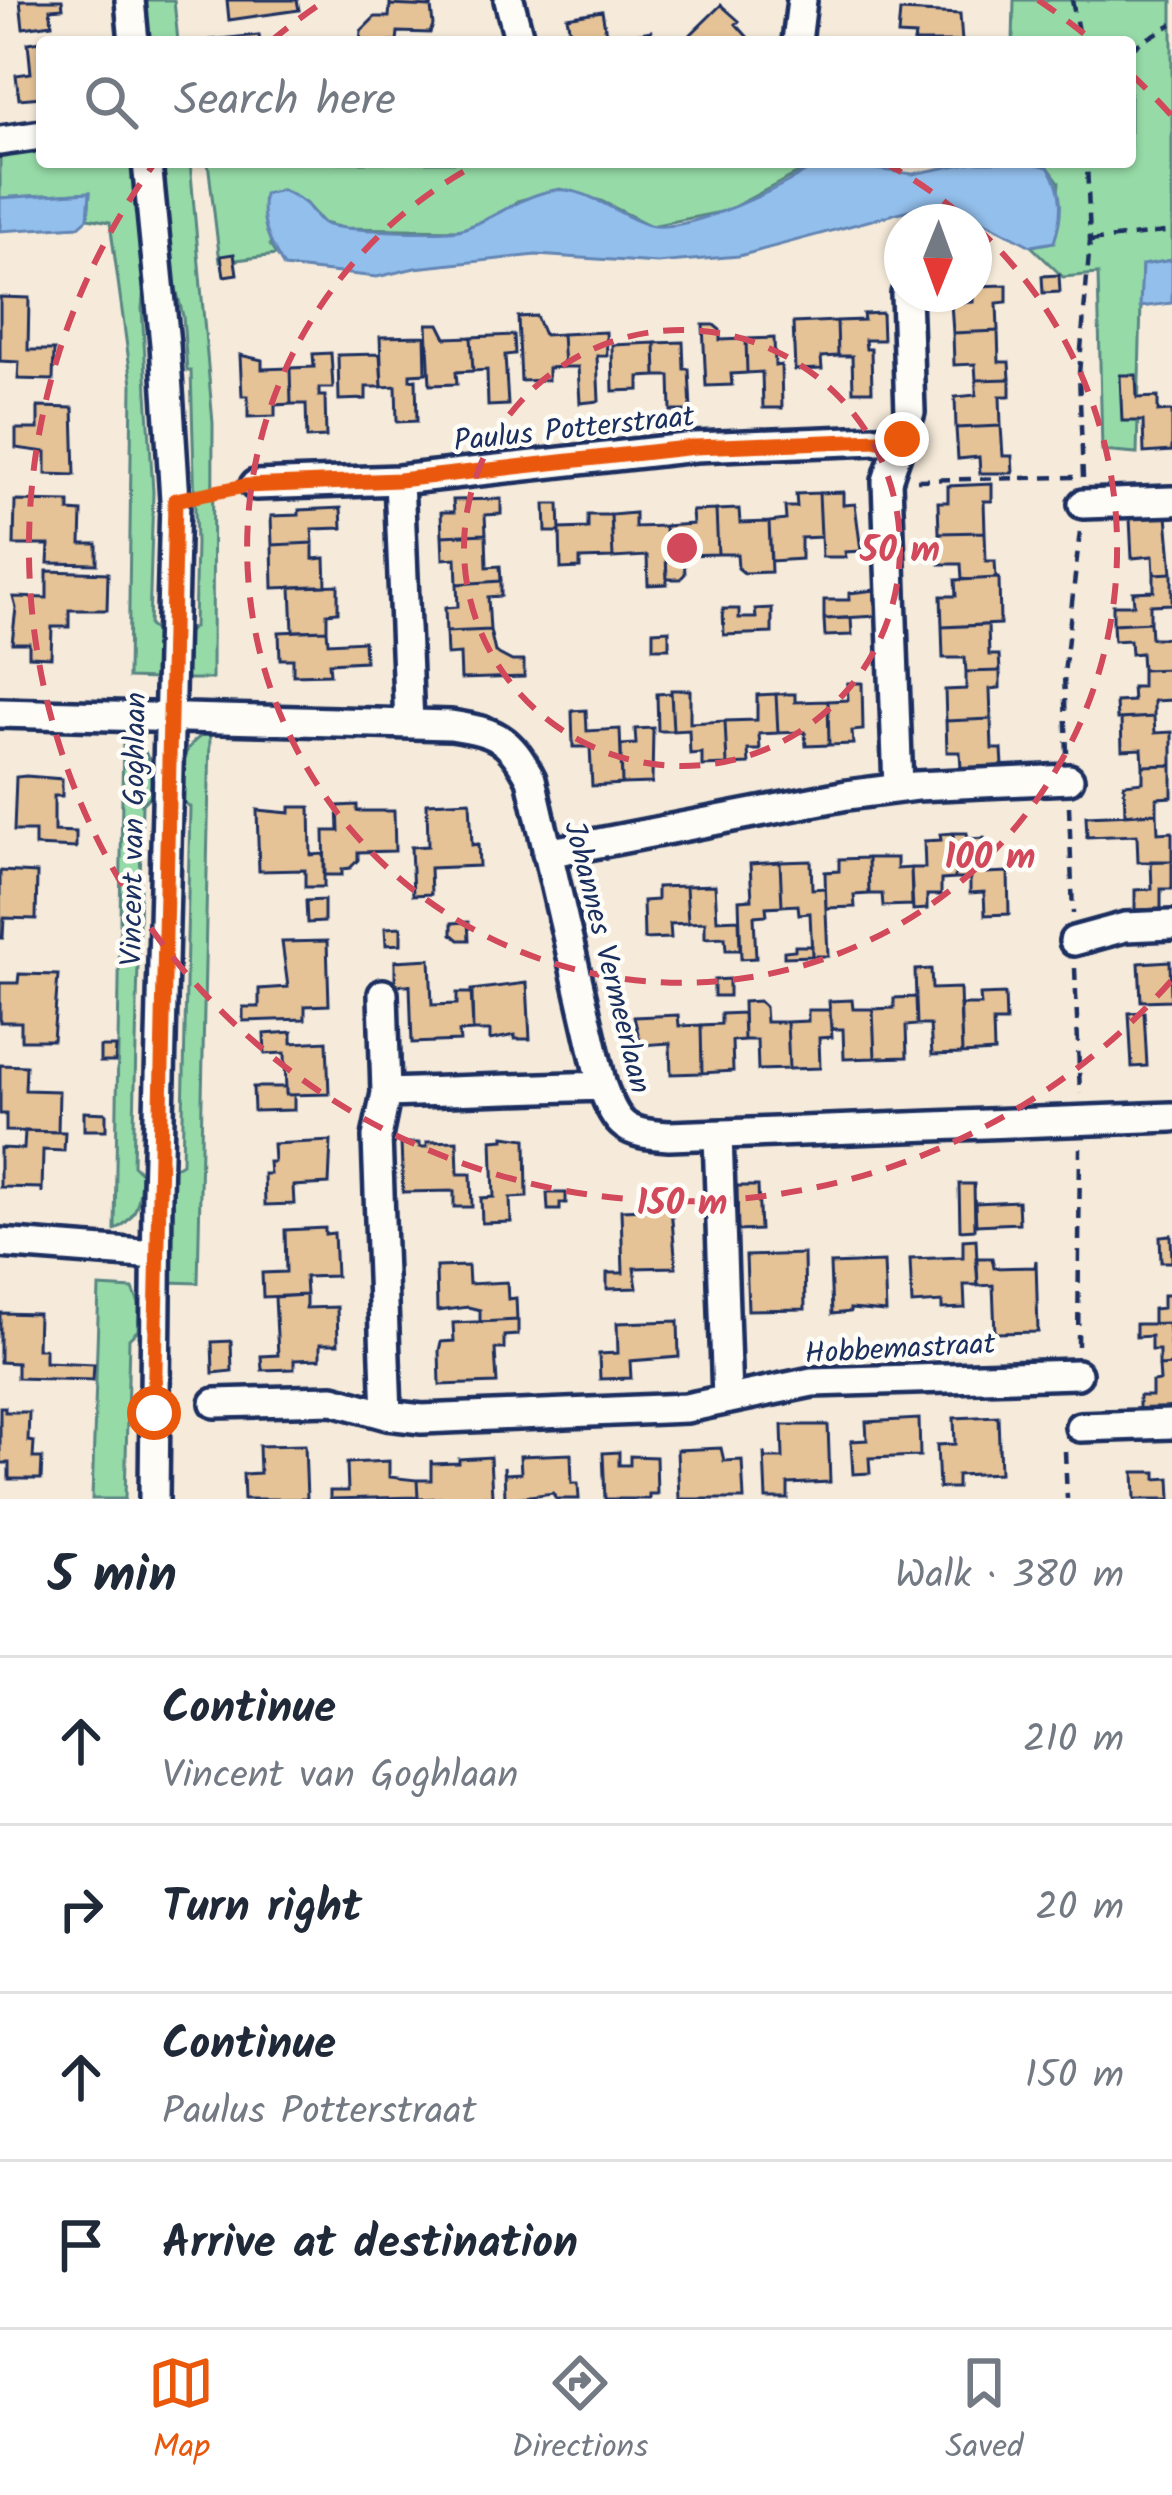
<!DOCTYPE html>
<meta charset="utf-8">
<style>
:root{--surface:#fff;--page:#f6f6f7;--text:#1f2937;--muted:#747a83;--line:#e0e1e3;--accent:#ea580c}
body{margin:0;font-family:Kalam,sans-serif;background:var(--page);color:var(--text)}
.compass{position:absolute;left:884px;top:204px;width:108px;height:108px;border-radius:50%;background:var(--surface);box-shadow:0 3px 9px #0004;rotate:181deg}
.stop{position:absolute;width:36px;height:36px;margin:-27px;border:9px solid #ea580c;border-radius:50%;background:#fff}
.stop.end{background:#ea580c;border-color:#fff;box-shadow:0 3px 12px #0008}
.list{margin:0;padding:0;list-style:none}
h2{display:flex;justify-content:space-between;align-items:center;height:156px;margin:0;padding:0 48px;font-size:51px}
h2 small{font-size:39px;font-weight:400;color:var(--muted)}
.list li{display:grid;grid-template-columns:78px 1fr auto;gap:36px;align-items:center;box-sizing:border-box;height:168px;padding:0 48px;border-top:3px solid var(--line)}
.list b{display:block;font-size:45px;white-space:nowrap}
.list p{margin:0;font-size:39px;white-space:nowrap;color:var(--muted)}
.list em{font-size:39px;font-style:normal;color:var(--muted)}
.icon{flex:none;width:66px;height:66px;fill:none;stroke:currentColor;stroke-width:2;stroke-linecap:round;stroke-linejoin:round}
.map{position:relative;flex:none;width:1172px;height:1499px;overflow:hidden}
.search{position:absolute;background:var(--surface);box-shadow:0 3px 9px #0004;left:36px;right:36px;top:36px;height:132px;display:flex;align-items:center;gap:30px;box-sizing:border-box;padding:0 42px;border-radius:12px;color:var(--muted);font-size:45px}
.sheet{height:828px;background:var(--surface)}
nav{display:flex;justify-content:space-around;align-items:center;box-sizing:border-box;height:168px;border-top:3px solid var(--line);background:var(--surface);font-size:33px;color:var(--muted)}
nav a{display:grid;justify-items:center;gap:6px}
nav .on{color:var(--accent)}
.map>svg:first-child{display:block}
.green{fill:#96dba7;stroke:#588582;stroke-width:3}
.water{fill:#93bfec;stroke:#6385b3;stroke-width:3}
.building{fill:#e6c397;stroke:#1b2f5e;stroke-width:3}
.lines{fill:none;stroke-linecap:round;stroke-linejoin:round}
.minor-casing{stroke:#1b2f5e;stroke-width:36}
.path{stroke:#1b2f5e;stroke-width:4.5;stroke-dasharray:12 9;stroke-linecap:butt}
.minor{stroke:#fdfcf7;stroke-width:27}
.route{stroke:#ea580c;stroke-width:15}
.ring{fill:none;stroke:#d1495b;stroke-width:6;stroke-dasharray:21 15}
.labels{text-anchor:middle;stroke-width:9;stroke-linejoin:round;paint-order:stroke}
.street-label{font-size:30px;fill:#1b2f5e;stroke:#fdfcf7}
.centre{fill:#d1495b;stroke:#fdfcf7;stroke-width:6}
.ring-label{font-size:36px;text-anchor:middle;font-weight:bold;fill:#d1495b;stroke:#fdfcf7;stroke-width:9;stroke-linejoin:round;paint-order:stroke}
</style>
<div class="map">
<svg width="1172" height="1499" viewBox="0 0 1172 1499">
<rect width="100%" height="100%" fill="#f6ebda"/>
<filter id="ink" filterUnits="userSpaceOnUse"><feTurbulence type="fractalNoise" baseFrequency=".00833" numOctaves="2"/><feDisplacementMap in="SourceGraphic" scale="24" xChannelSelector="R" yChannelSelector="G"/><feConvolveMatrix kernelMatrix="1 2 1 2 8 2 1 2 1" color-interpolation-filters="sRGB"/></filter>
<g filter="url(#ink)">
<path class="green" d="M149,0H174L178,42H153L146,37L143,7Z
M1014,0H1172V260L1142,266L1137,454L1102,451L1098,274L1063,277L1031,246L1054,242L1059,182L1048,167L1029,162H1130V42H1013Z
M42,145V162H132L146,268L142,308L153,492L149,626L161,635L156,679L128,678L132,384L110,222L88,218L90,192L0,198V151Z
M163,162H190L213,423L212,679H184L183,636L194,627L196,543L191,371H187L183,316L170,265Z
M208,162H819L726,211L651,226L601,201L560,189L517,201L507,210L462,230L343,228L323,223L305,203L282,190L270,245L276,255L220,262Z
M123,734C152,746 151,767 151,795L142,804L133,1165L141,1173C140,1199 139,1217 115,1230Z
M202,735H210L198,1283L168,1282L169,1171L182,1163L190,807L179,798C179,772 179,751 202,735Z
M99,1287L133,1289L139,1304L138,1330L129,1339L125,1499H92Z"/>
<path class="water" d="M819,162L913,174L973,162H1029L1048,167C1064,190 1063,215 1054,242L1031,246L958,208L927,205L739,256L657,263L536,255L415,268L377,277L284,267C269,242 260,223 264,194L282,190C290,194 299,198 306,204C312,210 317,220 325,224C340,231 446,234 462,229C495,219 521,195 555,190C586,186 620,217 649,225C686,234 789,186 819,162Z
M90,192L88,218L79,226L0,231V198Z
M1172,260V303L1140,307L1142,265Z"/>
<path class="building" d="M20,0H62L63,8L50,9L52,24L23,28Z
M227,0H297L299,10L229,20Z
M390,0H433L431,7L390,5Z
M390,5L431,7L433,25L430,33L398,32L397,42H360L361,31L375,17H389Z
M721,5L739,21L736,24L752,42H683Z
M602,11L607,39L651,31L653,42H572L567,17Z
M900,11L960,14L962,42H914L915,36L898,35Z
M259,35L260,42H211L210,40Z
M54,39L42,42V97L19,99L16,75L31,73L28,43Z
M234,254L237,274L224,276L221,256Z
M1059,275L1060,292L1043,293L1042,276Z
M1007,285V302L997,303L998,331L953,333L951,303L973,302L974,286Z
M0,297L29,298L28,350H54L53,380L18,379L19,362L0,361Z
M882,313L883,340H865L866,349H871L872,391H853L852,356H838L837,321L864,320L863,314Z
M536,316L544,335L562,334L564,367L548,368V380L521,381L518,317Z
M837,321L838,356L821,357L822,369L795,370L793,323Z
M427,324H439L446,338L471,337L473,371L456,372L457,384L430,385Z
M703,325H714L720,330V340L746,339L747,373L731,374L732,385L706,386Z
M998,331L999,362H1009L1010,379L976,380L975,364L954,365L953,333Z
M606,332L607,356H597L599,401L580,403L578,367H564L562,334Z
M514,335L515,354L505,355L508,405L488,406L487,370L473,371L471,337Z
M425,336L426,373L410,374V380L416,379L417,421L397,422L396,386L382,387L380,337Z
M774,338L775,366L781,365L782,408H763L762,372L747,373L746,339Z
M683,342L684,369H689L691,411H671L670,376H656L655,343Z
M655,343L656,376L639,377V390L613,391L612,345Z
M331,353L333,388H319V396H325L326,437L307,438L306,404H291L290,368L314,367L313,354Z
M380,354L382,387H366V399L339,400L338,355Z
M240,355L262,360V369L290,368L291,404L275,405V416L248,417V396H242Z
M1120,375H1136L1137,398L1158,397V412L1172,411V451L1144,453L1143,421H1122Z
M1010,379V396H1000L1001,426L956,428L955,397L976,395V380Z
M38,407L73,408L75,475L46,474V452L16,448V429H38Z
M1001,426L1003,456H1012L1013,473H980L979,457L958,459L956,428Z
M992,484V501H984L985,532L939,533L938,502H948V486Z
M843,492V505L855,504L861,551L845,552L846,557H822L819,493Z
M819,493L821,537L801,538V559L771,561L769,522L786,520L785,507H797L796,494Z
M501,499V514L485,515L486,534L442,536L441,512H454L453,500Z
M15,501L69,502V511L82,512L81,544H97V564L48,563L49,545H14Z
M545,504H559L560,532H546Z
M341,508L342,528L312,529L313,543L272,545L271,516L299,515V510Z
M739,509L740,523L769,522L771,572L744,573L738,568L737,554H718L716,510Z
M716,510L718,554L684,555L685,574L680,579H667L665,526L693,524L692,511Z
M635,513V527L665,526L667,584L648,585L647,556L613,558L611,515Z
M588,515H611L613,558L580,559V568L561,569L560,529L588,528Z
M1167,516L1172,573L1154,574L1153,556L1132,558L1130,518Z
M985,532L986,561H995L996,578L962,580L961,564H940L939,533Z
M486,534L487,567L500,566L501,581L457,584L456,558L443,559L442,536Z
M313,543V559L325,558L326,586L273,588L272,545Z
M47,571L108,573L107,610H69V627H52L51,657L29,656V643H12L16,608L13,597L47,598Z
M1172,573V604L1150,605V622L1113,624V605H1134L1133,592L1154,591V574Z
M999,578L1000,624L942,627L941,596H956L955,580Z
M501,581V596L488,597L490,630L446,632L445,608L458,607L457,584Z
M338,585V612L327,613V630L293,631L291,587Z
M876,590L877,616L824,619V600H849V593Z
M772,608V633L724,635L723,609H739V618H756L755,609Z
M851,618L852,635L825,636L824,619Z
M1150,622L1151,638H1172V669L1142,670L1141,653L1131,654L1130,640L1114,641L1113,624Z
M988,625L989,655H999L1000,671L966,672L965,658H943L942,627Z
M327,630L328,643L364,641L365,661L329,663L330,674L293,675V659H280L279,632Z
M490,630L495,652L512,661H524V677L461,679L460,654L447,655L446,632Z
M669,630V648H653V631Z
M1172,669V700L1154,701V717L1117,719L1116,702L1133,701L1132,687H1142V670Z
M1000,671V688L990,689L991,719L946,721L945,690L966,689V672Z
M847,683H862L863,730L852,731L853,744L829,745L828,701L848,700Z
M671,690H690V723L725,721L727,765L702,766V753L690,754L689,730L673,731Z
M671,693L673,731H658L657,694Z
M776,694L778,733L759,734L760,750H748L749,764L727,765L725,721L757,720V695Z
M776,694H795V702L828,701L829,745L806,746L805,732L778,733Z
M586,710L587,731L620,729L622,784L592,786L590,747H573L572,711Z
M1154,717L1155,733L1172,732V765L1143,766L1142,749L1122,750L1121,719Z
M991,719L992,749H1002L1003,766L961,768L960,752H947L946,721Z
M653,728L652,783L622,784L621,745L636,744L635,729Z
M1172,765V797L1157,798V813L1125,815L1124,784L1143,782V766Z
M26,776L62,779V796H54V831L76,832V848L35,846V831H14L16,777Z
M470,801L472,845L478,844L479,866L430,868L431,894L413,895L411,847L428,846L427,803Z
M357,805V811H394L395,851L358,852V860L350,868L342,869V875H325L324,831H339L338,806Z
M290,807H310L311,855L324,854V887H305V870L259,871L257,810L290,813Z
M1157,813L1158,833L1172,832V861L1138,862L1137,835L1087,837L1086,816Z
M953,833H967L968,839L984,838L986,873L1008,872L1009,914L985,915L984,892L970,893V879H955Z
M953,833L955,879L941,880V895H927V909L913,910L911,868H925L924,841L941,840L940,834Z
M868,858L869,894L854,895L855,907L826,908L825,872L839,871V859Z
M868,858H897V869L911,868L912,905L883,906L882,894H869Z
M811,861L812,889L825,888L828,956H812L810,913L799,914L798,905L782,906L780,862Z
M1151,861H1172V889H1161V909L1135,910V890L1152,889Z
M780,862L782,906L766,907L767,915L754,916L756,958L741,959L739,900L752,899L750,864Z
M0,871L37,873L36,919L4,918L3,938H0Z
M715,885L717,920L739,919L740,950H726L725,937L705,938V922L688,923L686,886Z
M686,886L688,923L670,924L671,938L644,939L643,901L657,900V887Z
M324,900V922L307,923L306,901Z
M468,922L469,940H459L452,934V923Z
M401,927V944L386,945L385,928Z
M327,941L329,1005L305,1006V1019L243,1021V1007H259V989L288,987L282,942Z
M795,946H812V956L784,957V951L795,950Z
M430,959L432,1005L457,1004V993H472L473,1031L459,1032L460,1041L412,1043L410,985H395V961Z
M1170,961L1171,1000L1141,1001L1139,963Z
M931,969L932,989L960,988L962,1054L932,1055L930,1025H917L915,970Z
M19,974L58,975L53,1040H21V1022H0V983H18Z
M729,979V996H714V980Z
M527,983L530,1039H515V1035L490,1040V1031H473L471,990Z
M1005,994L1006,1022H993L994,1052L962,1054L960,1005H981L980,995Z
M916,997L917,1025L906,1026L907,1057L875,1058L873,1009L894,1008V998Z
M852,1000L853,1009H873L875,1058L844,1059L843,1029H831L829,1001Z
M759,1001L765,1007L766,1022H787L789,1069L758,1070L757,1040H744L743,1002Z
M808,1010H830L832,1037L819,1038L820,1068L789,1069L787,1022L808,1021Z
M1144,1012L1147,1066L1132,1067L1129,1013Z
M743,1013L744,1040L732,1041L733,1071L702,1073L701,1025L721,1024V1014Z
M678,1015L679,1026L701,1025L702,1073L671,1074L670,1043L641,1045L634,1017Z
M292,1032V1043L327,1041L329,1094L286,1095L285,1053L265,1054L264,1034Z
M100,1047H116L115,1062H100Z
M0,1065L26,1066L25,1090L59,1091L58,1132L6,1131V1114H0Z
M253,1087H286V1095H294V1110L254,1111Z
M84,1112L106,1113V1130H84Z
M25,1131L65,1132L64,1151L43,1150L42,1193V1188L0,1187V1148L24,1149Z
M504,1136L526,1139L527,1197L510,1198L511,1222L482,1223L481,1198L494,1197L492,1140L504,1139Z
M331,1141L329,1184L293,1186L294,1204L265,1205L264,1174H270L269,1162H274L273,1144Z
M457,1141L458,1174H471L472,1207H454V1191L403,1192L401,1143H420V1147H427V1142Z
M959,1184H974L975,1229L960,1230Z
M737,1186H758L760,1230L738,1231Z
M547,1193H566V1203H560V1210H548Z
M1018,1201L1019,1223L976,1225L975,1203Z
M671,1208L676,1267L634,1268L637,1288L607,1289V1273H623L621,1210Z
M325,1228V1234L334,1233L336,1276L305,1277L306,1295L263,1297L262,1273L286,1272L285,1230Z
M1171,1235L1172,1262H1161L1160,1236Z
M976,1239L978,1285H964L965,1308L942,1309V1302L912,1304L910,1259L963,1257V1240Z
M804,1254L805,1309L748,1310L746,1256Z
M976,1258H992L994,1268L1035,1267L1036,1260L1038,1332L995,1333L993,1285L978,1286Z
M884,1262L886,1312L850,1309V1312L832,1314L830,1264Z
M468,1266L469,1284L507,1282L508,1299L516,1298L517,1320L480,1322V1310L468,1307L437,1311L436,1267Z
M306,1295V1308L337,1307L338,1344H320V1359L294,1360V1369L262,1370L261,1356L278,1355L275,1297Z
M1163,1295H1172V1323L1153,1324V1309L1163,1308Z
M0,1313L38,1314L37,1349H45V1362L94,1364L93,1380L17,1378V1363L0,1362Z
M518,1320V1335L504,1336V1349H495L497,1383L440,1385L439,1351L441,1342L454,1341L453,1323Z
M678,1321L679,1357L630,1361L631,1378L600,1379L599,1354L618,1353L617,1323Z
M1168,1323L1172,1365L1159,1366V1350H1151V1336L1136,1337V1324Z
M231,1341L232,1371L213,1373L212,1342Z
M1172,1365V1409L1139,1410V1396H1152V1382L1160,1381L1159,1366Z
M0,1407H5V1412H29L28,1441L34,1442L33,1458H42L41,1479H9V1463H0Z
M998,1416L1000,1473L957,1475V1488H939L937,1445L955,1444L954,1418Z
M919,1419L920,1456L869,1458L870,1473L853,1474L851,1441L867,1440L866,1422Z
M782,1425H828L830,1482L788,1484V1499H766L764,1452L766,1458H783Z
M305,1445L307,1499H244L243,1474L260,1473L259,1446Z
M721,1448L724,1461L742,1460L744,1499H679L677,1450Z
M619,1452V1465H630V1456L656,1457L657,1494H649V1499H605L603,1453Z
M571,1454L572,1483H578L579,1499H556L553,1493L505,1499L504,1467L505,1474L521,1473L520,1456Z
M490,1457L492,1496L418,1499L417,1480H431V1460L432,1464L459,1463V1459Z
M389,1461V1477L417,1480L418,1497L330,1499V1491H348L347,1463Z
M1134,1472H1156V1479L1170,1478L1171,1499H1135Z"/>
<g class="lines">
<defs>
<path id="minor" d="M130,0L134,42
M509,0L520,42
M797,42L802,0
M0,141L42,135
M147,162L165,344L175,500L157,1193L154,1499
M399,480L409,724
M255,485L399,480L695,447L901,439
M1083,504L1172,501
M0,713L451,725C496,732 509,737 531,779L602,1086C618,1128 625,1133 669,1136L1172,1117
M898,788L887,481L910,412L906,294
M547,853L847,795L916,786L1069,779
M1074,941L1125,927L1172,925
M383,994L386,1093L377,1137L387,1415
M386,1093L602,1086
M718,1135L727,1399
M0,1243L156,1255
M215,1403L333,1400L387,1415L422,1419L686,1408L812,1382L1077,1374
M1080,1427L1172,1424"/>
</defs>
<use href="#minor" class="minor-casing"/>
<path class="path" d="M1072,0L1080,42
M1130,49L1172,24
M1090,241L1172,231
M1083,478L1079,374L1090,241L1087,162
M917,480L1074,477
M202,494L226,490
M1067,753L1064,674L1080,531
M1069,806L1073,914
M1075,968L1080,1094
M1078,1346L1080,1148
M1065,1451L1067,1499"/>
<use href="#minor" class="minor"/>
</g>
</g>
<g class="lines" filter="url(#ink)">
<path class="route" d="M154,1413L175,500L245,486L399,480L695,447L902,439"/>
</g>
<g class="ring">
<circle cx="682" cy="548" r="218"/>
<path d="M883 162A435 435 0 0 1 967 220M976 227A435 435 0 1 1 481 162"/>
<path d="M1171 981A653 653 0 0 1 154 164M271 41A653 653 0 0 1 326 0M1038 0A653 653 0 0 1 1093 41M1131 74A653 653 0 0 1 1171 115"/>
</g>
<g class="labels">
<g class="street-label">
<text transform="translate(574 428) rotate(-6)" y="10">Paulus Potterstraat</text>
<text transform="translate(133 829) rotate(-89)" y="10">Vincent van Goghlaan</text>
<text transform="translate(608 957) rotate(76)" y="10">Johannes Vermeerlaan</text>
<text transform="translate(900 1348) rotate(-3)" y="10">Hobbemastraat</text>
</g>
</g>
<circle cx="682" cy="548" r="18" class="centre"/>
<g class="ring-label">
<text x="900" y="561">50 m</text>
<text x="990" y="868">100 m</text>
<text x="682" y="1214">150 m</text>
</g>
</svg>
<svg class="compass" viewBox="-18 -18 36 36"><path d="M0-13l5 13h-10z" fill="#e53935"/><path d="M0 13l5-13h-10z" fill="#747a83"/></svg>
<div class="stop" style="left:154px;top:1413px"></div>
<div class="stop end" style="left:902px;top:439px"></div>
<div class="search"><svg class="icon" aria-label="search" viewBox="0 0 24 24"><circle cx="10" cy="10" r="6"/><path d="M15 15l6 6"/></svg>Search here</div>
</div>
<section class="sheet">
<h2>5 min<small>Walk · 380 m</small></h2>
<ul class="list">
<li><svg class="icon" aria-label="ahead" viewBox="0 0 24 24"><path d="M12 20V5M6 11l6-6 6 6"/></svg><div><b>Continue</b><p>Vincent van Goghlaan</p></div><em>210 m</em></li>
<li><svg class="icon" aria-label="right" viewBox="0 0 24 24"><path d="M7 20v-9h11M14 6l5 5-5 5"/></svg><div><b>Turn right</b></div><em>20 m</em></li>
<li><svg class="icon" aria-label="ahead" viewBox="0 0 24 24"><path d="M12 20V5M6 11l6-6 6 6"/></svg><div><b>Continue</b><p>Paulus Potterstraat</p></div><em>150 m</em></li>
<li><svg class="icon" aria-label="arrive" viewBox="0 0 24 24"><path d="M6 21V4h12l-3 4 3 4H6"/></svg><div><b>Arrive at destination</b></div></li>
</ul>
</section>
<nav>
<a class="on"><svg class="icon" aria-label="map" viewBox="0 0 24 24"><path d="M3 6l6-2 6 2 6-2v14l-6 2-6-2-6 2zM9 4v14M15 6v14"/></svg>Map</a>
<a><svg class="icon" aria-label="directions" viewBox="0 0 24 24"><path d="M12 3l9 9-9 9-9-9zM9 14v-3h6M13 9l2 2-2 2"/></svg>Directions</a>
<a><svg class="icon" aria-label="saved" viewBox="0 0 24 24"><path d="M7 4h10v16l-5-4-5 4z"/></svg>Saved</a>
</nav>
